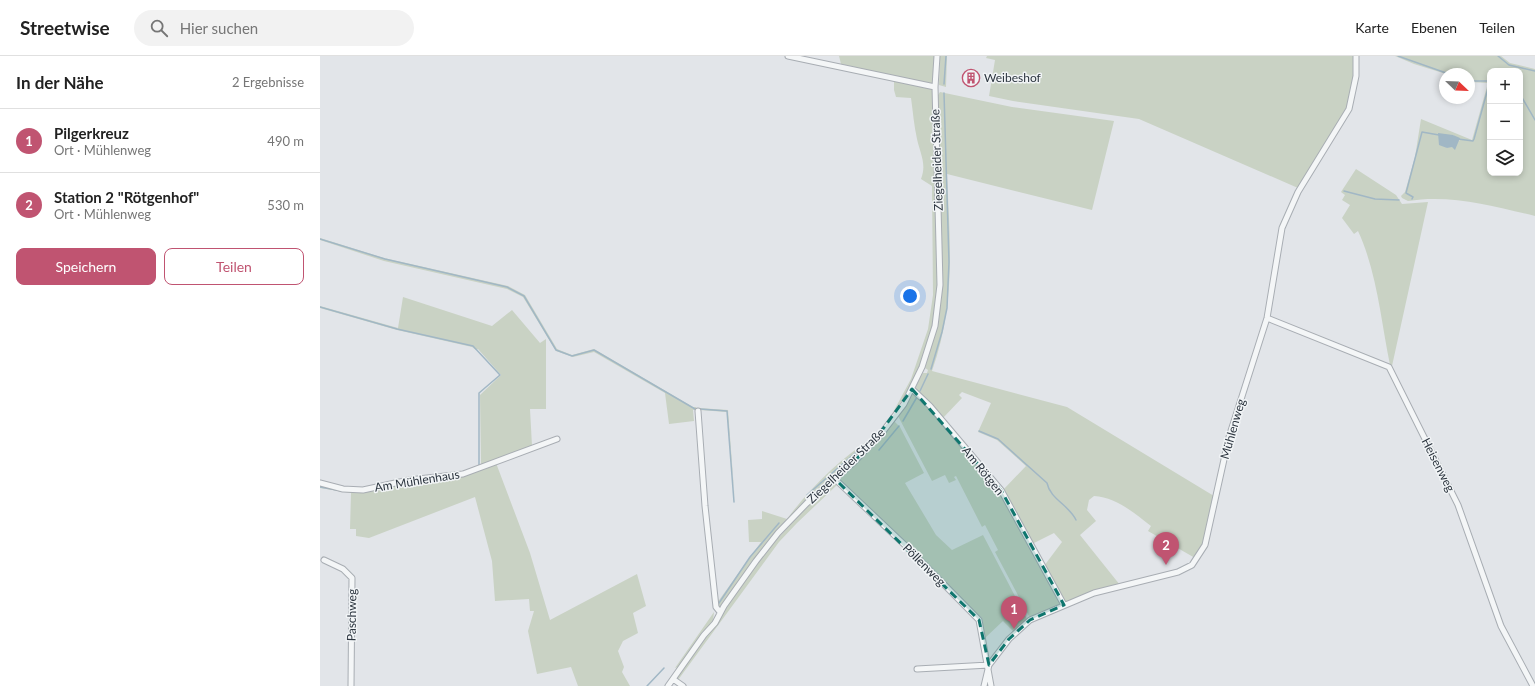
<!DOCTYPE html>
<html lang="de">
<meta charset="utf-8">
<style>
:root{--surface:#fff;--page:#f2f2f2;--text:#222;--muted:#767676;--line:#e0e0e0;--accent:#c05471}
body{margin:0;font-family:Lato,sans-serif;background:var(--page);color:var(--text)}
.controls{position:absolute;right:12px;top:12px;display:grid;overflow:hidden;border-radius:8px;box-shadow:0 2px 6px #0003}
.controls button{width:36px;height:36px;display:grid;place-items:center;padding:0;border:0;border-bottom:1px solid var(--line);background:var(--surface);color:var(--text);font:20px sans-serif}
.compass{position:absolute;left:1119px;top:12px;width:36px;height:36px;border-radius:50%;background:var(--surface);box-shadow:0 2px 6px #0003;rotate:113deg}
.you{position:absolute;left:590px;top:240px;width:14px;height:14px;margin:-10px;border:3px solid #fff;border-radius:50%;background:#1a73e8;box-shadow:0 0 0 6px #1a73e833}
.badge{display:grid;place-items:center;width:26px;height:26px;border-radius:50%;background:var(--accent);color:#fff;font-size:13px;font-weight:700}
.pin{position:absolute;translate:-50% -33px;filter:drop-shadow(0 1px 2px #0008)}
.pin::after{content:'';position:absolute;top:21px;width:14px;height:12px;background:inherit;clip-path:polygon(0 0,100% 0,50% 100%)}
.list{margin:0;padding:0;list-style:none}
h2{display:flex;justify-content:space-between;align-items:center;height:52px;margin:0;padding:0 16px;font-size:17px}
h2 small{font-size:13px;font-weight:400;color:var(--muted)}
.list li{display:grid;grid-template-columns:26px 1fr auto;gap:12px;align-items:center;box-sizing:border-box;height:64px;padding:0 16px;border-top:1px solid var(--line)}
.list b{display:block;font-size:15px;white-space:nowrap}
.list p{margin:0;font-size:13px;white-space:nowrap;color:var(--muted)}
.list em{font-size:13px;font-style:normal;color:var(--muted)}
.actions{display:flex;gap:8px;padding:12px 16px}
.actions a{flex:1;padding:9px 0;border:1px solid var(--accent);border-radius:8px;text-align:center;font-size:14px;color:var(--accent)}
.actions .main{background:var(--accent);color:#fff}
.icon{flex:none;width:22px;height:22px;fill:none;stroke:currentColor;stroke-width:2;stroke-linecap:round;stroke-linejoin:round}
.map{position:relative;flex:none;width:1215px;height:630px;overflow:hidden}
header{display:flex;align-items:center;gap:24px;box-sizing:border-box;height:56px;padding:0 20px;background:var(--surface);border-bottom:1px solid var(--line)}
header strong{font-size:19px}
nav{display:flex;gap:22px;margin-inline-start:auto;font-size:14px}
.search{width:280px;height:36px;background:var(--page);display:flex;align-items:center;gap:10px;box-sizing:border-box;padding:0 14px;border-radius:22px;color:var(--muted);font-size:15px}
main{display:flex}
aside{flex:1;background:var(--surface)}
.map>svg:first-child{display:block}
.green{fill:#c9d2c4;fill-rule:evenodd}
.water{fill:#a1b7c5}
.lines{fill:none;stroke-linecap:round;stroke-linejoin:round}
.stream{stroke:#a1b7c5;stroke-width:1.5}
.minor-casing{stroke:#a8adb3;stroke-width:7}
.minor{stroke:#f4f6f7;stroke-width:5}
.marked{fill:#0f766e;fill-opacity:0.2;stroke:#0f766e;stroke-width:3;stroke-dasharray:8 5;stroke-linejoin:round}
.labels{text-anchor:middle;stroke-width:3;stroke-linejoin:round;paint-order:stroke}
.poi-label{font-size:12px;fill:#2c353f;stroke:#f1f4f6;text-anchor:start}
.street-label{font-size:12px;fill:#2c353f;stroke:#f1f4f6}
</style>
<header>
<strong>Streetwise</strong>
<div class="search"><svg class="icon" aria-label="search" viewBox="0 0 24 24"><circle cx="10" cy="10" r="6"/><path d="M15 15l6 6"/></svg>Hier suchen</div>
<nav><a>Karte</a><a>Ebenen</a><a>Teilen</a></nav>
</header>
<main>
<aside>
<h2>In der Nähe<small>2 Ergebnisse</small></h2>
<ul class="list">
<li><span class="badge">1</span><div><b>Pilgerkreuz</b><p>Ort · Mühlenweg</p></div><em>490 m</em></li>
<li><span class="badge">2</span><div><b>Station 2 &quot;Rötgenhof&quot;</b><p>Ort · Mühlenweg</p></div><em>530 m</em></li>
</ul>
<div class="actions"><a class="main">Speichern</a><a>Teilen</a></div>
</aside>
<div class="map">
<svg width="1215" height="630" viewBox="0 0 1215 630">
<rect width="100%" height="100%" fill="#e2e5e9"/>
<path class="green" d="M519,0H615L612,27H608L521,8Z
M620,0H627L626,31L619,29Z
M667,0H1033C1033,12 1034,25 1032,37C1027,62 992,108 978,132L819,63L693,45L669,40L675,4L666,2Z
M1075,0H1181L1190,7L1215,13V160C1174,150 1130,138 1088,145L1082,142L1081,140L1085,136L1095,101L1101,63L1152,84L1168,27L1149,26V18H1126L1094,8ZM1170,15H1200V117H1170ZM1133,79L1140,84L1127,92L1124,89Z
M574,24L611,32L614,36L618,225L613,267L606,294L593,326L579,349L556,380L571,360L591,323L608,273L613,239L612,130L601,123C607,108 600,97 597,83C594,70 593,56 591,42L576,41L574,34Z
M620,36L692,51L794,65L772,154L627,118C630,188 636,247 612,315L747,351L894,440L883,488L875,502L828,475L831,470C814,457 796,441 774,440L769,444L767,454L776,465L760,479L800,529L770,537L745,546L724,510L742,486L734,477L712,488L683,434L706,410L677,384L658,376L671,347L642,336L639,339L642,342L622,363L595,332L603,317H607L608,314L605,312L616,274L621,247L622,228L618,39Z
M1036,113L1076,139L1082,148L1108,146L1072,310L1070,309C1061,265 1057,216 1038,175L1034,178L1022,162L1030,149L1022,144L1025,139L1021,136Z
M0,182L64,202L188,230L205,239L237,293L252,299L274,293L373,351H376V354H373L374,365L349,368L345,337L274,296L253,301L236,295L203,241L187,233L64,205L0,184Z
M83,241L172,270L192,254L220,287L226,283V353H210L212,390L161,409L160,339L181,319L158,293L156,294L152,291L77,274L0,252V250L78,272Z
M592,338L597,339L608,351L679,434L740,548L710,562L675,496L678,494L665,469L662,471L636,420L634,421L636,424L629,427L625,419L612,425L578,360Z
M379,352L408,354L415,447L407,356L379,354Z
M574,365L580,371L604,417L585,427L616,479L632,494L663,479L706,561L707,564L693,575L683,565L665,582L662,562L634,537L592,491L521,426L520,422L551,393Z
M553,381V384L542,396L455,478L401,550L398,551L397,547L441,486H429L428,464L442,463V455L467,463C490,432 520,403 553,381Z
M176,407L210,497L230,564L317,518L326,550L313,557L318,577L303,585L298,595L304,611L302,616L310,630H258L251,611L217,618L208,575L214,555H210L209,543L175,545L172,505L155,441L49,482L36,480V473H30L31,437L0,432V429L23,435L143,420Z
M514,427L517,429L477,467L459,486L358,624L357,621L444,498L485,452Z
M394,556L393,565L358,611L355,612Z"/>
<path class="water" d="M1118,77L1133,79L1140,82L1135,94L1132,91L1127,92L1119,89Z"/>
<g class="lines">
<path class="stream" d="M1078,0L1129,18
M1178,0L1189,9L1215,15
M1149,25H1169
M624,28L626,0
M1200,38L1215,64
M1138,83L1153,85L1154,83L1170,25
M1024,135L1055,143L1079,144
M1092,143L1093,141L1086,137L1102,76L1119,79
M0,183L65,203L187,231L204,240L236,294L252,300L274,294L375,353
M0,251L77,273L153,290L180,319L159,337V411
M611,313L622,276L627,252L629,206L624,37
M600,335L608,318
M380,353L407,355L414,446
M583,365L597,341
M659,375L678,383L727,427C730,443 749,449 756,464
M559,394L579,370
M0,431L22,435
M487,439L542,391
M399,547L430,501L459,467
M327,630L344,612"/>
<defs>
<path id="minor" d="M468,0L615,31
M947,262L1069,311L1138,449L1181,570L1213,630
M592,333L610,350L681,434L744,549
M378,355L385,450L396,551L400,556
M515,423L589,493L659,564L671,630
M0,427L23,433L43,434L89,424L143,418L237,383
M4,504L23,513L32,522L31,630
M597,613L669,609
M353,623L363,630
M348,630L384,579L395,567L404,550L436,505L458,477L487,447L534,406L561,378L584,348L602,311L615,270L620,229L615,31L617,0
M664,630L669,609L689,583L710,564L774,537L858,516L872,509L885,489L909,381L947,262L962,172L978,136L1029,53L1036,20V0"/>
</defs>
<use href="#minor" class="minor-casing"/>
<use href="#minor" class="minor"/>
</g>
<path class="marked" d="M592,333L681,434L744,549L710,564L689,583L669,609L659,564L515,423L552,388Z"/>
<defs>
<symbol id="building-ring" viewBox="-11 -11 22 22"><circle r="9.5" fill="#f1f4f6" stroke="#c05471" stroke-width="1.5"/><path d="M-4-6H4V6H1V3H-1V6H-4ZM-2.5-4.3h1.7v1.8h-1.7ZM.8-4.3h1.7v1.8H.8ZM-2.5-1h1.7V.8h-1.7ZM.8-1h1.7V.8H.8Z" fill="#c05471"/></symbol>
</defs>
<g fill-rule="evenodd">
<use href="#building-ring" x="641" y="12" width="20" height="20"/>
</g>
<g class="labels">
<g class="poi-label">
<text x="664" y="26">Weibeshof</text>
</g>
<g class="street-label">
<text transform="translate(617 104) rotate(-92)" y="4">Ziegelheider Straße</text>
<text transform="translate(913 373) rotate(-74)" y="4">Mühlenweg</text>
<text transform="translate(1118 409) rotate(63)" y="4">Heisenweg</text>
<text transform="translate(526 410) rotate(-44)" y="4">Ziegelheider Straße</text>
<text transform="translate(663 415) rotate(51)" y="4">Am Rötgen</text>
<text transform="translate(97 425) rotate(-9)" y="4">Am Mühlenhaus</text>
<text transform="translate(604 509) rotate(45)" y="4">Pöllenweg</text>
<text transform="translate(32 559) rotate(-89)" y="4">Paschweg</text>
</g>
</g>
</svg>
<div class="controls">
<button>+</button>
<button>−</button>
<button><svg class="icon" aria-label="layers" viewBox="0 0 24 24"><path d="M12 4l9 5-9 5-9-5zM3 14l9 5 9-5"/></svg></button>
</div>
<svg class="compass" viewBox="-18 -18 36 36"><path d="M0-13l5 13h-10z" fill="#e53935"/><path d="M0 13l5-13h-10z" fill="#767676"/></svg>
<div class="you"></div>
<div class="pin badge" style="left:694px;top:573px">1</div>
<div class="pin badge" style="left:846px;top:509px">2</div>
</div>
</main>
